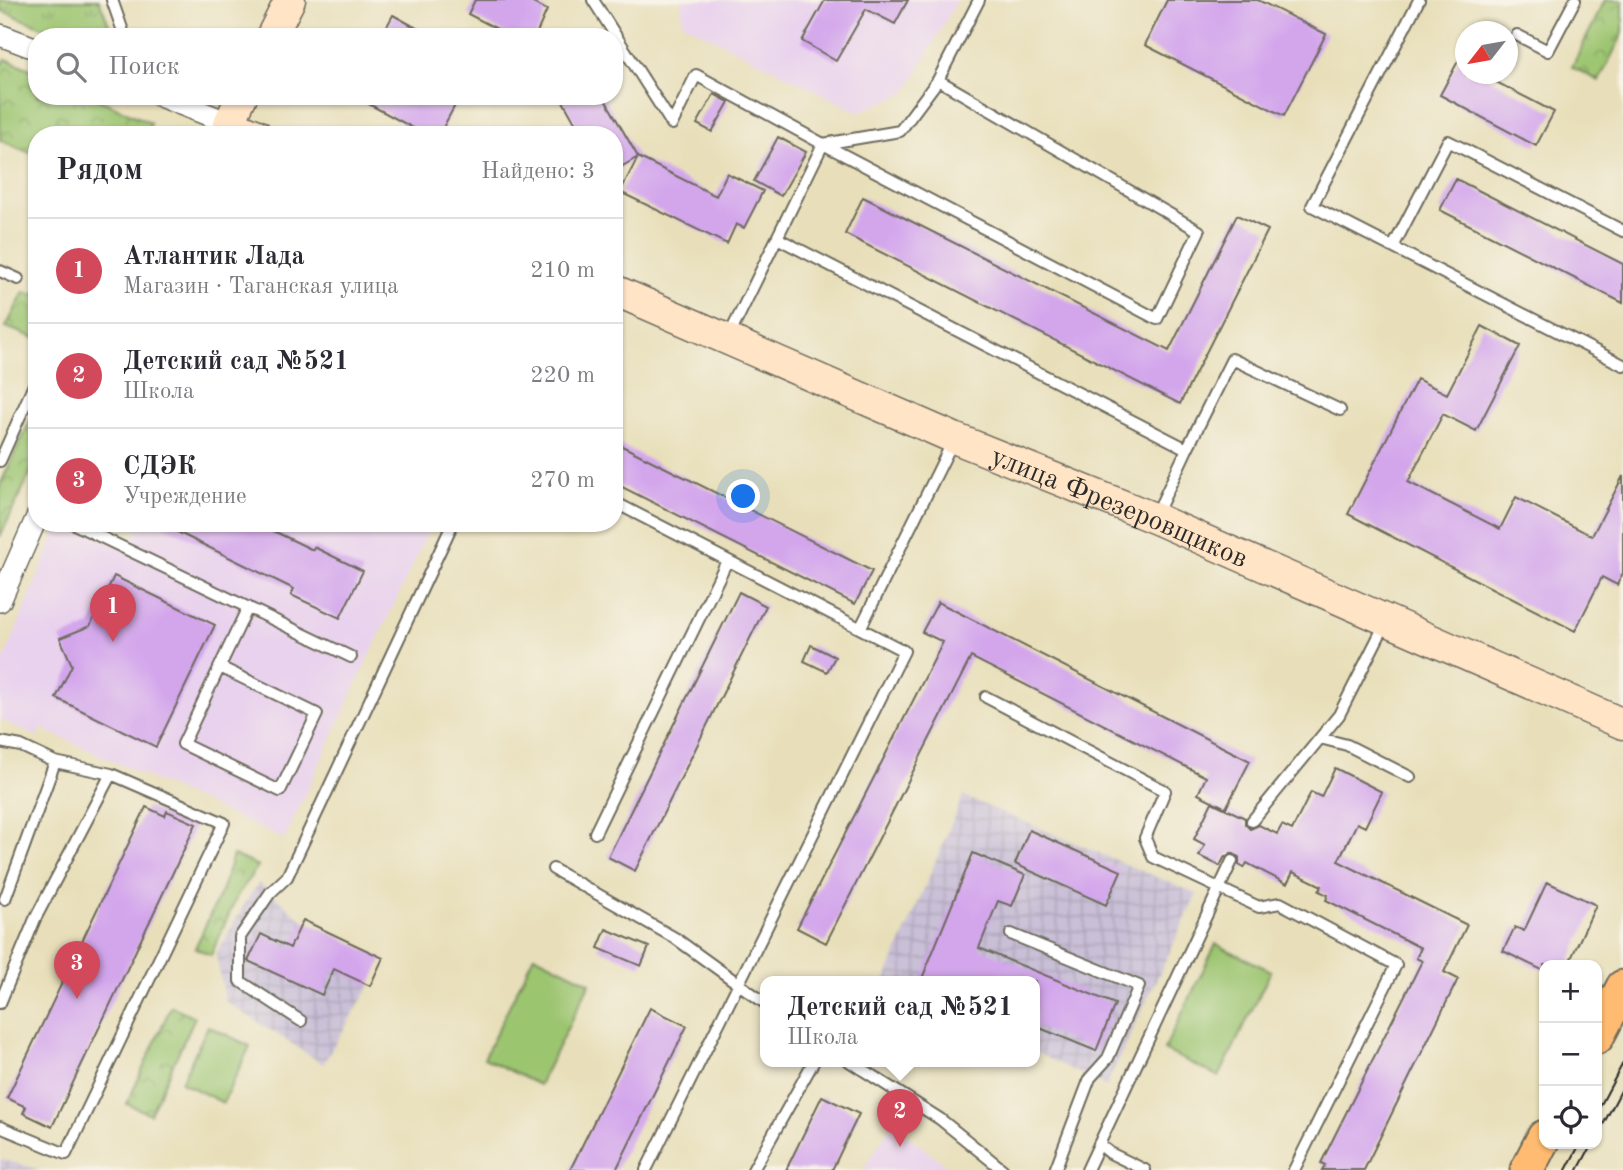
<!DOCTYPE html>
<html lang="ru">
<meta charset="utf-8">
<style>
:root{--surface:#fff;--page:#f7f7f7;--text:#2b2b33;--muted:#7c7c81;--line:#e1e1e2;--accent:#d1495b}
body{margin:0;font-family:"Old Standard TT",serif;background:var(--page);color:var(--text)}
.controls{position:absolute;right:21px;bottom:21px;display:grid;overflow:hidden;border-radius:14px;box-shadow:0 2px 5px #0004}
.controls button{width:63px;height:63px;display:grid;place-items:center;padding:0;border:0;border-bottom:2px solid var(--line);background:var(--surface);color:var(--text);font:35px sans-serif}
.compass{position:absolute;left:1455px;top:21px;width:63px;height:63px;border-radius:50%;background:var(--surface);box-shadow:0 2px 5px #0004;rotate:239deg}
.you{position:absolute;left:744px;top:497px;width:24px;height:24px;margin:-18px;border:5px solid #fff;border-radius:50%;background:#1a73e8;box-shadow:0 0 0 10px #1a73e833}
.badge{display:grid;place-items:center;width:46px;height:46px;border-radius:50%;background:var(--accent);color:#fff;font-size:23px;font-weight:700}
.pin{position:absolute;translate:-50% -58px;filter:drop-shadow(0 2px 4px #0008)}
.pin::after{content:'';position:absolute;top:37px;width:24px;height:21px;background:inherit;clip-path:polygon(0 0,100% 0,50% 100%)}
.popup{position:absolute;left:760px;top:976px;width:280px;height:91px;box-sizing:border-box;display:grid;place-content:center;border-radius:14px;background:var(--surface);filter:drop-shadow(0 2px 5px #0005);font-size:23px;white-space:nowrap;color:var(--muted)}
.popup b{font-size:26px;color:var(--text)}
.popup::after{content:'';position:absolute;left:50%;top:100%;margin-left:-14px;border:14px solid transparent;border-top-color:var(--surface)}
.list{margin:0;padding:0;list-style:none}
h2{display:flex;justify-content:space-between;align-items:center;height:91px;margin:0;padding:0 28px;font-size:30px}
h2 small{font-size:23px;font-weight:400;color:var(--muted)}
.list li{display:grid;grid-template-columns:46px 1fr auto;gap:21px;align-items:center;box-sizing:border-box;height:105px;padding:0 28px;border-top:2px solid var(--line)}
.list b{display:block;font-size:26px;white-space:nowrap}
.list p{margin:0;font-size:23px;white-space:nowrap;color:var(--muted)}
.list em{font-size:23px;font-style:normal;color:var(--muted)}
.icon{flex:none;width:38px;height:38px;fill:none;stroke:currentColor;stroke-width:2;stroke-linecap:round;stroke-linejoin:round}
.map{position:relative;flex:none;width:1623px;height:1170px;overflow:hidden}
.search{position:absolute;background:var(--surface);box-shadow:0 2px 5px #0004;left:28px;top:28px;width:595px;height:77px;display:flex;align-items:center;gap:18px;box-sizing:border-box;padding:0 24px;border-radius:28px;color:var(--muted);font-size:26px}
.panel{position:absolute;background:var(--surface);box-shadow:0 2px 5px #0004;left:28px;top:126px;width:595px;height:406px;border-radius:28px}
.map>svg:first-child{display:block}
.built{fill:#e9d2ed}
.industrial{fill:url(#industrial-grid)}
.grass{fill:url(#grass-tufts);stroke:#64784e;stroke-width:2}
.park{fill:url(#park-crowns);stroke:#64784e;stroke-width:2}
.pitch{fill:#9cc570;stroke:#64784e;stroke-width:2}
.building{fill:#d3a6ec}
.lines{fill:none;stroke-linecap:round;stroke-linejoin:round}
.lane-casing{stroke:#6d6a5d;stroke-width:14}
.street-casing{stroke:#6d6a5d;stroke-width:24}
.secondary-casing{stroke:#6d6a5d;stroke-width:33}
.primary-casing{stroke:#6d6a5d;stroke-width:37}
.lane{stroke:#fff;stroke-width:10}
.street{stroke:#fff;stroke-width:21}
.secondary{stroke:#ffe4c6;stroke-width:30}
.primary{stroke:#ffbb71;stroke-width:33}
.tram{stroke:#2b2b2b;stroke-width:2}
.labels{text-anchor:middle;stroke-width:6;stroke-linejoin:round;paint-order:stroke}
.street-label{font-size:28px;fill:#2b2b2b;stroke:#f7f3e8}
</style>
<div class="map">
<svg width="1623" height="1170" viewBox="0 0 1623 1170">
<defs>
<pattern id="industrial-grid" width="8" height="8" patternUnits="userSpaceOnUse" patternTransform="scale(1.75)"><rect width="8" height="8" fill="#c9bfd7"/><path d="M0 4h8M4 0v8" fill="none" stroke="#ada4b9"/></pattern>
<pattern id="grass-tufts" width="24" height="20" patternUnits="userSpaceOnUse" patternTransform="scale(1.75)"><rect width="24" height="20" fill="#9cc570"/><path d="M3 7l-1-3M5 7V3M7 7l1-3M15 17l-1-3M17 17v-4M19 17l1-3" fill="none" stroke="#7fa05c"/></pattern>
<pattern id="park-crowns" width="20" height="18" patternUnits="userSpaceOnUse" patternTransform="scale(1.75)"><rect width="20" height="18" fill="#9cc570"/><path d="M2 6a3 3 0 1 1 6 0M12 15a3 3 0 1 1 6 0" fill="none" stroke="#7fa05c"/></pattern>
</defs>
<rect width="100%" height="100%" fill="#f7f3e8"/>
<filter id="ink" filterUnits="userSpaceOnUse"><feTurbulence type="fractalNoise" baseFrequency=".0143" numOctaves="2"/><feDisplacementMap in="SourceGraphic" scale="14" xChannelSelector="R" yChannelSelector="G"/><feConvolveMatrix kernelMatrix="1 2 1 2 8 2 1 2 1" color-interpolation-filters="sRGB"/></filter>
<filter id="wash" filterUnits="userSpaceOnUse"><feTurbulence type="fractalNoise" baseFrequency=".00686" numOctaves="4" result="noise"/><feDisplacementMap in="SourceGraphic" scale="28" xChannelSelector="R" yChannelSelector="G"/><feGaussianBlur stdDeviation="1.57" result="paint"/><feColorMatrix in="noise" values="0 0 0 0 0 0 0 0 0 0 0 0 0 0 0 0 0 1.4 0 .05"/><feComposite in="paint" operator="in"/></filter>
<g filter="url(#wash)">
<rect width="100%" height="100%" fill="#e8dfba"/>
<path class="built" d="M681,0H957L906,93L858,112L683,23Z
M140,523H432L284,839L49,732L40,728L37,737L0,719V669L57,530L90,532L128,549Z
M892,1124L952,1170H863Z"/>
<path class="industrial" d="M963,796L1197,894L1106,1086L1035,1052V981H885Z
M259,883L303,920L370,986L323,1064L225,1001L216,954L248,898Z
M0,1159L41,1170H0Z"/>
<path class="grass" d="M0,0H99L114,37H67L0,10Z"/>
<path class="park" d="M1605,0H1623V33L1599,81L1572,67Z
M6,59L37,72V96H91L151,123L146,135H37V156L0,140V66Z
M37,290V339L6,327L24,292L34,295Z
M37,406V459L0,537V485Z
M233,855L258,866L237,896L211,955L195,948L222,889Z
M171,1006L195,1017L150,1114L127,1104Z"/>
<path class="pitch" d="M1216,944L1271,971L1219,1077L1164,1050Z
M534,955L590,983L539,1085L484,1058Z
M208,1026L250,1046L223,1103L181,1082Z"/>
<g id="blocks">
<path class="building" d="M475,0H527L547,10L535,37H513L468,14Z
M825,0H908L895,24L866,9L836,61L802,41Z
M1167,0H1258L1326,34L1284,116L1145,45Z
M393,15L433,37H381Z
M1466,46V74H1481L1554,112L1536,146L1440,95Z
M714,94L729,102L712,132L697,124Z
M354,96H460L439,135H426Z
M560,96H603L638,157L614,171V135H582Z
M778,137L806,152L781,196L754,181Z
M638,157L716,196L727,173L763,191L744,228L736,224L727,244L620,192Z
M1456,179L1623,264V303L1440,210Z
M863,197L1169,351L1237,215L1268,230L1180,404L845,234Z
M1482,326L1520,346L1476,431L1443,414L1408,482L1500,529L1516,497L1592,536L1623,476V573L1617,585L1602,577L1575,631L1348,514L1417,379L1447,394Z
M614,442L872,571L855,604L614,483Z
M159,523H257L313,550L314,547L363,571L340,618L291,595L294,589Z
M114,576L215,625L156,747L56,698L72,665L60,638L90,626Z
M739,592L766,606L635,871L608,857Z
M938,602L1250,761L1226,808L1198,794L1206,777L971,657L826,943L797,928L943,642L922,632Z
M811,645L835,657L827,672L804,661Z
M1335,768L1382,792L1365,827L1357,823L1338,861L1467,925L1444,972L1458,979L1364,1170H1322L1325,1165L1321,1163L1422,961L1416,958L1421,948L1326,900L1328,895L1319,891L1322,886L1293,872L1287,884L1247,863L1244,868L1239,865V857L1232,853L1224,858L1220,866L1199,856L1205,845L1194,839L1212,802L1245,818V824L1250,829L1259,825L1277,834L1282,825L1292,830L1311,792L1321,797Z
M146,807L165,816L167,811L196,824L52,1127L23,1113L26,1107L7,1098Z
M1029,830L1121,871L1106,905L1015,864Z
M973,853L1025,875L1012,906L998,901L979,948L1115,1004L1096,1051L1035,1026V981H921Z
M1547,882L1596,905L1568,965H1544V971L1503,951L1515,927L1524,931Z
M303,920L383,958L370,986L334,969L322,995L248,961L261,934L290,948Z
M606,929L649,947L641,966L598,948Z
M650,1008L687,1026L616,1170H570Z
M822,1096L859,1114L832,1170H786Z"/>
</g>
</g>
<g filter="url(#ink)">
<use href="#blocks" fill-opacity="0" stroke="#6d6a5d" stroke-width="2"/>
<g class="lines">
<defs>
<path id="lane" d="M112,0L125,37
M593,0L672,124L696,75L823,144L728,338
M1419,0L1312,206L1623,365
M1517,35L1548,51L1575,0
M938,80L1199,231L1157,319L823,144L900,131L938,80L979,0
M777,238L1187,449L1156,515
M1393,247L1448,141L1623,231
M0,271L18,279
M1187,449L1232,359L1340,410
M0,461L37,378
M614,502L904,651L646,1170
M72,523L351,657
M861,627L953,441
M220,667L317,714L280,791L183,744L248,607
M986,697L1165,791L1145,838L1153,857L1259,907L1280,903L1396,965L1294,1170
M1320,738L1347,745L1410,777
M0,742L21,746L55,762L111,774L224,823L66,1154L0,1127
M1252,821L1339,715L1386,622
M595,833L727,561
M553,869L675,938L765,1003
M5,899L55,762
M1011,934L1139,986L1108,1058L1090,1078L1055,1170
M0,1003L35,919L111,774
M301,1021L240,981V937L270,893L287,877L453,523
M849,1061L940,1119L1003,1170
M1099,1144L1110,1153L1145,1170
M753,1170L814,1061
M1087,1170L1232,861"/>
<path id="street" d="M0,35L37,49
M160,96L229,123L225,135
M0,601L37,517"/>
<g id="secondary">
<path d="M271,37L290,0"/>
<path d="M242,96L229,123L257,135"/>
<path id="s1" d="M614,290L954,438L1154,518L1623,724"/>
</g>
<path id="primary" d="M1597,1037L1623,987
M1527,1170L1544,1137"/>
</defs>
<use href="#lane" class="lane-casing"/>
<use href="#street" class="street-casing"/>
<use href="#secondary" class="secondary-casing"/>
<use href="#primary" class="primary-casing"/>
<use href="#lane" class="lane"/>
<use href="#street" class="street"/>
<use href="#secondary" class="secondary"/>
<use href="#primary" class="primary"/>
<path class="tram" d="M1597,1112L1623,1063
M1597,1136L1623,1087
M1566,1170L1580,1144
M1578,1170L1592,1144"/>
</g>
</g>
<g class="labels">
<g class="street-label">
<text dy="10" stroke="none"><textPath href="#s1" startOffset="550">улица Фрезеровщиков</textPath></text>
</g>
</g>
</svg>
<div class="controls">
<button>+</button>
<button>−</button>
<button><svg class="icon" aria-label="locate" viewBox="0 0 24 24"><circle cx="12" cy="12" r="6"/><path d="M12 2v4M12 18v4M2 12h4M18 12h4"/></svg></button>
</div>
<svg class="compass" viewBox="-18 -18 36 36"><path d="M0-13l5 13h-10z" fill="#e53935"/><path d="M0 13l5-13h-10z" fill="#7c7c81"/></svg>
<div class="you"></div>
<div class="pin badge" style="left:113px;top:642px">1</div>
<div class="pin badge" style="left:900px;top:1147px">2</div>
<div class="popup"><b>Детский сад №521</b>Школа</div>
<div class="pin badge" style="left:77px;top:999px">3</div>
<div class="search"><svg class="icon" aria-label="search" viewBox="0 0 24 24"><circle cx="10" cy="10" r="6"/><path d="M15 15l6 6"/></svg>Поиск</div>
<section class="panel">
<h2>Рядом<small>Найдено: 3</small></h2>
<ul class="list">
<li><span class="badge">1</span><div><b>Атлантик Лада</b><p>Магазин · Таганская улица</p></div><em>210 m</em></li>
<li><span class="badge">2</span><div><b>Детский сад №521</b><p>Школа</p></div><em>220 m</em></li>
<li><span class="badge">3</span><div><b>СДЭК</b><p>Учреждение</p></div><em>270 m</em></li>
</ul>
</section>
</div>
